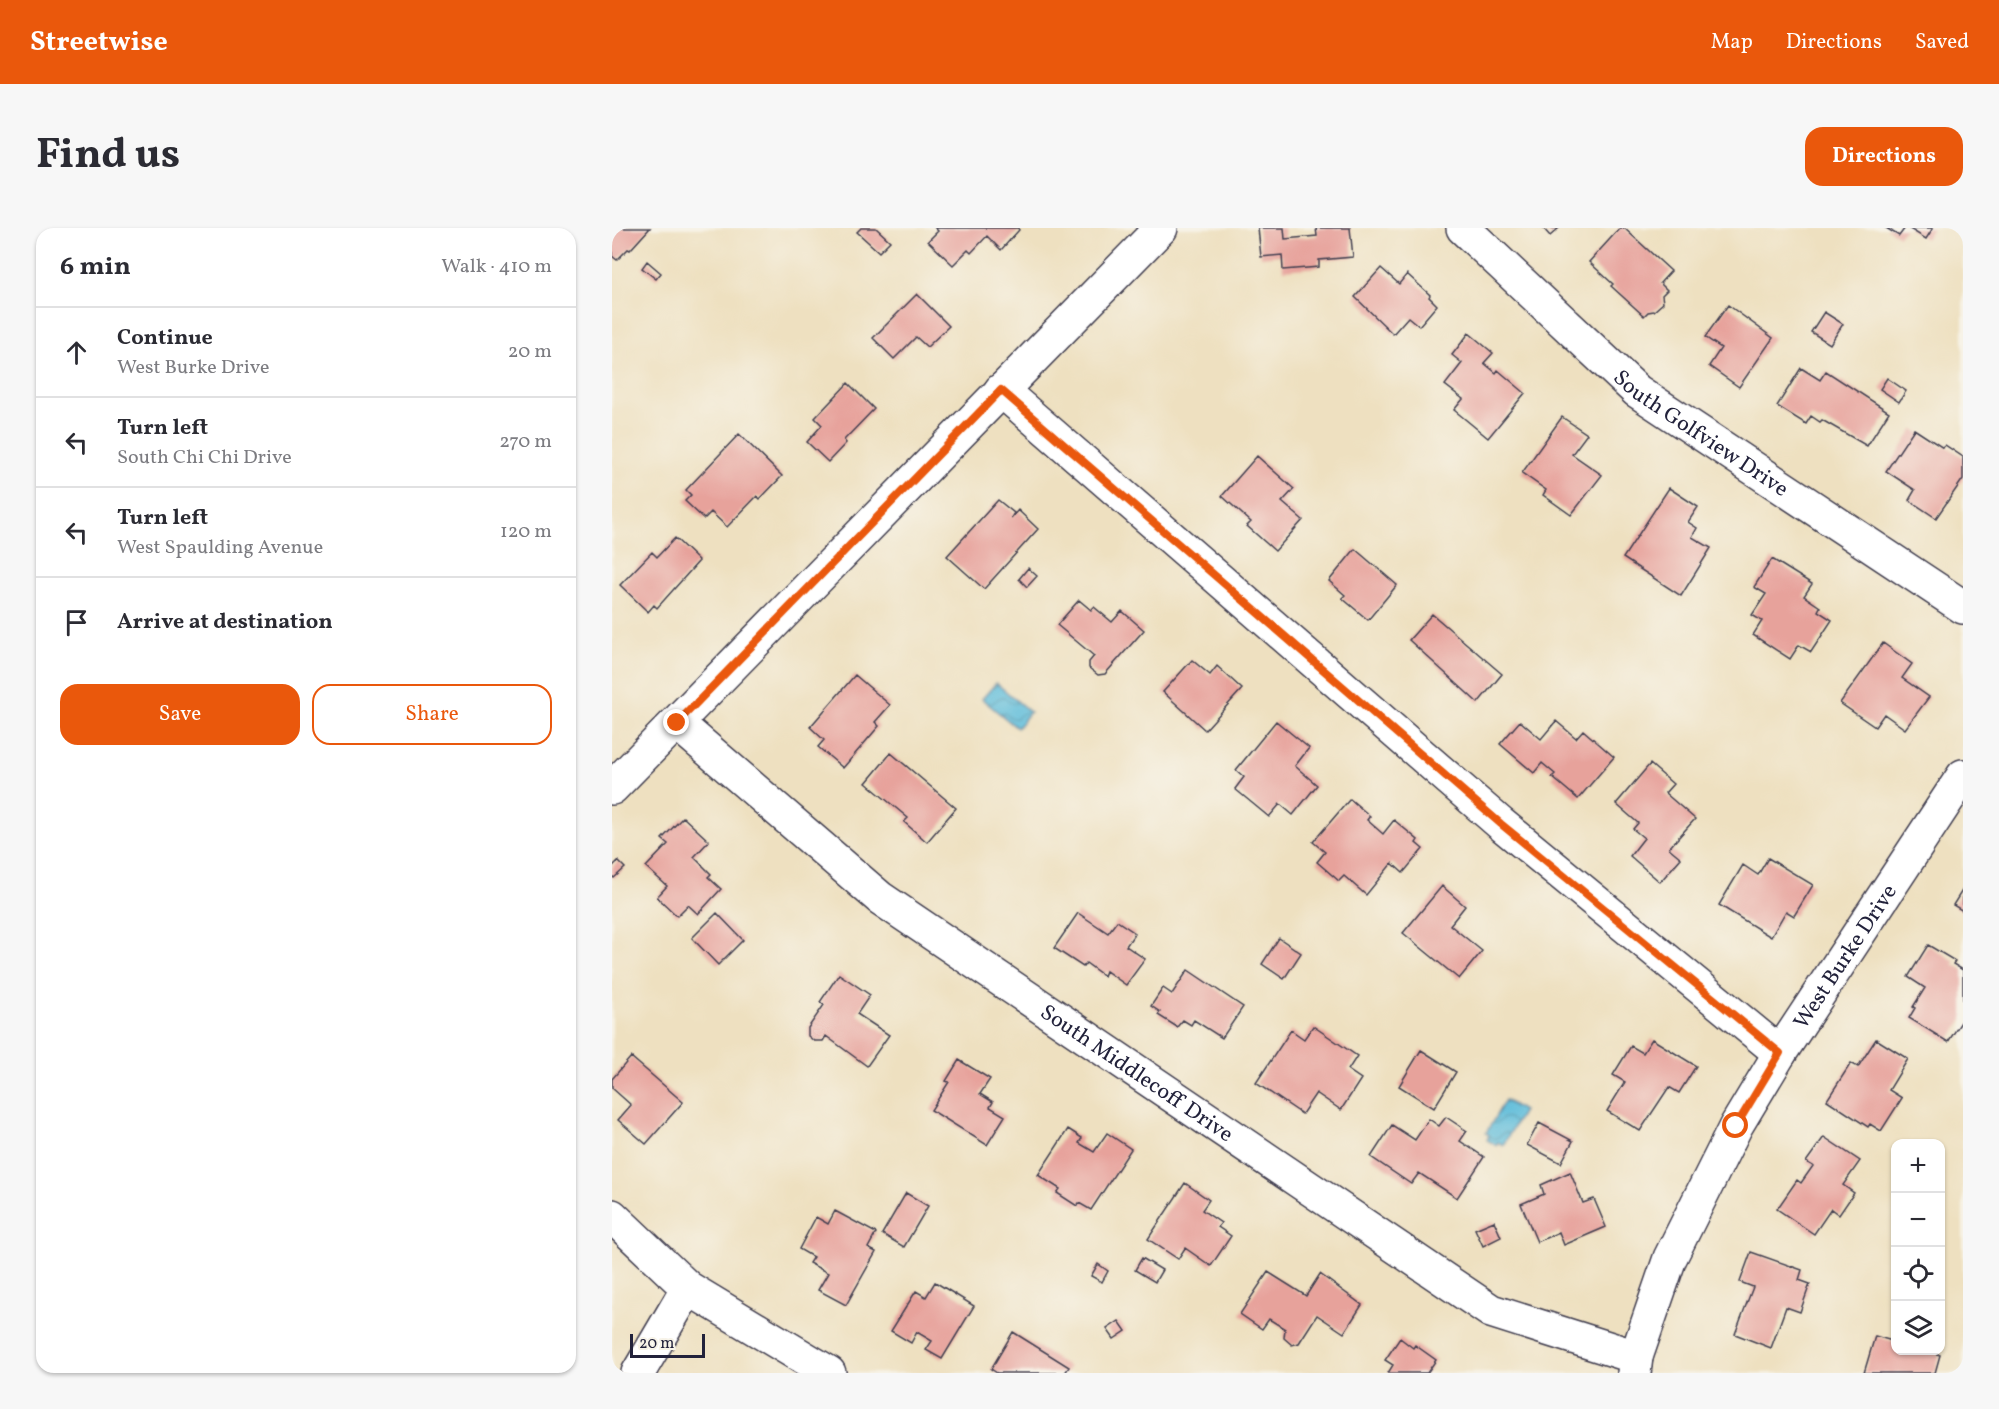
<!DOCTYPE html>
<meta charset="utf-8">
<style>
:root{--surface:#fff;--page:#f7f7f7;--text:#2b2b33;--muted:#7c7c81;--line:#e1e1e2;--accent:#ea580c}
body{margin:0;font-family:Vollkorn,serif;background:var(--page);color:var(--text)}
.controls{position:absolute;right:18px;bottom:18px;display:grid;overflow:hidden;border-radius:12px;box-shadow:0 2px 4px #0004}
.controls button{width:54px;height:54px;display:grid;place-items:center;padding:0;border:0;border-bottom:2px solid var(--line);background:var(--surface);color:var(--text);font:30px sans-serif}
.scale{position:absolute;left:18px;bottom:15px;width:75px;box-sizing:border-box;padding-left:6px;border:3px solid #22223b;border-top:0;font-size:16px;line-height:21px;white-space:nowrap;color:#22223b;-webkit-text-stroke:4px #f7f3e8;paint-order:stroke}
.stop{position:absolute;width:18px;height:18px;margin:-14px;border:4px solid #ea580c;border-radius:50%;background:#fff}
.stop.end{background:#ea580c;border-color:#fff;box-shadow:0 2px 6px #0008}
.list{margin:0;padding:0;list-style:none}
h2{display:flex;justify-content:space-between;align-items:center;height:78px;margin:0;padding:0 24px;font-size:26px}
h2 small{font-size:20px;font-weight:400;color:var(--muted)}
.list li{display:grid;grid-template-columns:39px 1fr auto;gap:18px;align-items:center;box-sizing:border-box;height:90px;padding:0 24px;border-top:2px solid var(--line)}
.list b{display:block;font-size:22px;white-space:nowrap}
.list p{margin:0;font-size:20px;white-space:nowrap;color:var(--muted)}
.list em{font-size:20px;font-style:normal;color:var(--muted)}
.actions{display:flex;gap:12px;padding:18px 24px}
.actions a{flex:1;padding:14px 0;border:2px solid var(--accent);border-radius:18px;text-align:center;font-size:21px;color:var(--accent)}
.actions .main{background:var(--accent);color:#fff}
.icon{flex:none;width:33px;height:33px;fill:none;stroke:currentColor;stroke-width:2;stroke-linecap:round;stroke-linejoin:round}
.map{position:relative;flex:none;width:1351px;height:1145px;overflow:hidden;border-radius:18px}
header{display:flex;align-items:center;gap:36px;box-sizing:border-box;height:84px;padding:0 30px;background:var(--accent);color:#fff}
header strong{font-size:28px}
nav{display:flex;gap:33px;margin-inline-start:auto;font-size:21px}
.intro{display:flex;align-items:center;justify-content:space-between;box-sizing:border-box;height:144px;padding:0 36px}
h1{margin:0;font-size:42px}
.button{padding:15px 27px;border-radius:18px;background:var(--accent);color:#fff;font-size:21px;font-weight:700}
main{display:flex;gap:36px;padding:0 36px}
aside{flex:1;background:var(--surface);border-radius:18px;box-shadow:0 2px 4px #0004}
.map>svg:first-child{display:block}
.water{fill:url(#water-waves);stroke:#3f6f8a;stroke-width:1.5}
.building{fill:#e7a29b}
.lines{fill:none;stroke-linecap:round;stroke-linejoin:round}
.minor-casing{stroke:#413e4f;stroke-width:36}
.minor{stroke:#fff;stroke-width:33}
.route{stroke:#ea580c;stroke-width:8}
.labels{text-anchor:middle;stroke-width:5;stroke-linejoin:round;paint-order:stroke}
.street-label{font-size:22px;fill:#22223b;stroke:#f7f3e8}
</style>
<header>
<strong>Streetwise</strong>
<nav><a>Map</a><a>Directions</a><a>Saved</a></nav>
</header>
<div class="intro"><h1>Find us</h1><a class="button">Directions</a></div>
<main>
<aside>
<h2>6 min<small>Walk · 410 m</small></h2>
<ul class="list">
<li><svg class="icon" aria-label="ahead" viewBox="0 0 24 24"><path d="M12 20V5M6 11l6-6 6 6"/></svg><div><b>Continue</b><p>West Burke Drive</p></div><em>20 m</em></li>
<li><svg class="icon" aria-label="left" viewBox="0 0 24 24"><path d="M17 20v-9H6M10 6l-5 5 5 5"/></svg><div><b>Turn left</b><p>South Chi Chi Drive</p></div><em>270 m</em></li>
<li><svg class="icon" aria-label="left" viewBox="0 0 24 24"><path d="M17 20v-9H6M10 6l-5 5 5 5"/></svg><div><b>Turn left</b><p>West Spaulding Avenue</p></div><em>120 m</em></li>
<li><svg class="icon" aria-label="arrive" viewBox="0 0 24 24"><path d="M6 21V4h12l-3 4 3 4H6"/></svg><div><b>Arrive at destination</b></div></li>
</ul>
<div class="actions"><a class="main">Save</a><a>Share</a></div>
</aside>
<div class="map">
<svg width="1351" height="1145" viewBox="0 0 1351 1145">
<defs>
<pattern id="water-waves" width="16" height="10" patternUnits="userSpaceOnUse" patternTransform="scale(1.5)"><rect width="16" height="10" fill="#5cbcda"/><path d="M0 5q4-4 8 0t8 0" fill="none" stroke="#4c98b2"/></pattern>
</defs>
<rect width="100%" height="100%" fill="#f7f3e8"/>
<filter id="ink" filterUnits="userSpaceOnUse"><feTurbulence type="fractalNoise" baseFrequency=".0167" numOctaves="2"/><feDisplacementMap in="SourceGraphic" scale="12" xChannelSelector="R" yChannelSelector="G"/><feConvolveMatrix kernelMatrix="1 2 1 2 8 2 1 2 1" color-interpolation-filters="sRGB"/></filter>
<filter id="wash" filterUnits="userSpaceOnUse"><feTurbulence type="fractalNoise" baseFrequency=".008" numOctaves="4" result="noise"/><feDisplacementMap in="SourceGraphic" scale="24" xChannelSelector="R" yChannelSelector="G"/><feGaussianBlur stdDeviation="1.35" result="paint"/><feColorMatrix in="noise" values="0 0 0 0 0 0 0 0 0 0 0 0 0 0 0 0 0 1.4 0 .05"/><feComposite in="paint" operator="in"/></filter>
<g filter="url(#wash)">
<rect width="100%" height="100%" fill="#eee0c0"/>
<path class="water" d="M384,455L418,484L405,500L370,471Z
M893,872L911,883L891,917L886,914L884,917L875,912L877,907L874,905Z"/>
<g id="blocks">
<path class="building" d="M0,0H38L18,22L16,21L5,32L0,28Z
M249,0H264L278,13L267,24L245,4Z
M323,0H406L407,2L389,22L375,8L359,25L356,22L341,37L316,13L326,3Z
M646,0H672L673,11L705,8L704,0H738L741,29L707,32V39L671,42L670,27L649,29Z
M931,0H947L938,8Z
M1008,0H1012L1059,43L1048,55L1055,62L1050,67L1051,75L1042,83L1036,84L1032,88L999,58L1001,56L977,34Z
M1274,0H1293L1287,8Z
M1296,0H1321L1314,11Z
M35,33L49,45L44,51L30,40Z
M769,40L787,56L795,46L818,67L817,69L825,77L807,98L796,89L781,106L743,69Z
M305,66L337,98L315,119L304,109L282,131L261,110Z
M1116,77L1161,110L1127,159L1097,138L1109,120L1093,109Z
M1212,84L1231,96L1218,116L1199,104Z
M857,105L881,125L872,135L884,145L886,142L913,165L876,210L842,182L851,171L833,157L850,135L840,127Z
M1189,140L1208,152L1214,143L1277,184L1255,218L1210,192L1208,194L1199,188L1194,196L1165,178Z
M1275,150L1294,163L1287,174L1268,161Z
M236,155L262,181L232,212L234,215L216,234L195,214L210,197L203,190Z
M950,189L975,206L960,226L990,247L959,287L931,267L934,262L910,245Z
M1302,201L1331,220L1333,217L1351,229V251L1324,290L1297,272L1303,262L1274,243Z
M127,206L170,248L148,271L145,268L115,299L99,284L92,291L73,273L79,267L74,262Z
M645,228L682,261L670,274L691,292L663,323L635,298L639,294L610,268Z
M1057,260L1086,279L1076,294L1085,300L1080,309L1099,320L1069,368L1011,330Z
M386,272L402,285L399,290L406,282L426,301L372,361L335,328Z
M63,310L87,333L45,380L42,377L36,384L8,357L40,324L45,329Z
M743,321L785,357L756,392L730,370L733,367L717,353Z
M1160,331L1200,356L1192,368L1208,379L1206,383L1220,392L1199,424L1187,417L1178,431L1141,407L1150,393L1140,387L1154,366L1142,359Z
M416,340L425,348L415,359L407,351Z
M467,372L479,382L482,379L500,394L510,383L532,402L493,446L486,447L477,440V434L482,428L445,397Z
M820,386L890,446L866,475L797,412Z
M1271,415L1300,436L1290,450L1317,469L1293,501L1272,486L1263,499L1228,475Z
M580,432L598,447L605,438L630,461L593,502L551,464Z
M243,447L278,477L263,494L267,498L231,540L206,519L212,512L198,499Z
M664,493L697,520L683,538L705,557L681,587L668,576L657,589L623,561L632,549L624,542Z
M908,493L929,511L944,493L964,510L971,502L1002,529L966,571L940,549L943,546L930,535L922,545L888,516Z
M279,525L344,580L315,614L292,594L296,590L254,555Z
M1038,536L1061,556L1053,565L1083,591L1057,620L1069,630L1048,654L1018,628L1032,610L1021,601L1026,595L1004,576Z
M738,571L758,588L755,592L771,606L782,592L806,612L804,615L811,621L791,645L780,635L754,667L732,648L727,653L705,634L713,624L701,614Z
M71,589L97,613L82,629L99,646L96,649L109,661L86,686L76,677L65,688L45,669L55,658L34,639L56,616L50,611Z
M1156,630L1201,657L1182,688L1174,683L1159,709L1107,677L1131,637L1146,647Z
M6,633L13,640L2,650L0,648V639Z
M830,658L853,678L838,697L870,723L847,751L791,705Z
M1351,661V683L1341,677Z
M105,685L131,712L106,737L80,710Z
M466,685L496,705L505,693L523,705L514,718L533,731L514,757L494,743L492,748L474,735L471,739L442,720Z
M667,710L689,725L672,751L650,736Z
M1316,717L1343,733L1341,736L1351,742V791L1336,814L1297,790L1303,780L1301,779L1313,760L1296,749Z
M576,742L631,779L610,810L582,792L579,797L571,792L565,799L546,787L548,784L539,778L551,760L560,766Z
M227,746L258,767L245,786L277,807L255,838L214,808L211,813H202L196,808V800L212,777L208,774Z
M701,798L745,828L736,842L749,851L729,882L704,865L690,886L644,855L679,802L692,811Z
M1040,811L1084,838L1067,865L1057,859L1028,903L995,883L1013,854L1001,847L1019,818L1031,825Z
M1264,811L1296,831L1277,862L1290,870L1269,903L1258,896L1256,899L1215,872L1239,835L1246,839Z
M809,822L844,844L822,880L787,858Z
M19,829L71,874L34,916L6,892L19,877L0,860V851Z
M347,832L378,851L368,866L381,874L378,879L393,888L375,917L319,882L337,854L334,853Z
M834,889L855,903L848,913L872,929L845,970L807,945L799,956L759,929L780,897L803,912L817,891L827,898Z
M927,895L961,913L949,935L915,917Z
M456,901L470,910L467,915L482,924L495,905L519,921L479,982L467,975L465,978L445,965L448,961L426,947Z
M1212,909L1248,933L1231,957L1242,965L1227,987L1219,981L1202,1006L1165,981L1185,952L1189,955L1201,938L1194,934Z
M958,944L971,975L982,971L994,999L952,1017L947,1004L925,1014L909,976L932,966L929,957Z
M573,955L597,972L590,982L609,995L606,999L619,1008L599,1038L573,1020L566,1031L536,1011Z
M294,965L316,978L292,1019L270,1006Z
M223,983L264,1005L256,1020L264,1024L234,1077L206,1062L216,1045L197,1035L201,1029L187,1021L204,989L216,996Z
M882,993L889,1009L871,1018L863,1001Z
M1139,1024L1190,1042L1187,1052L1198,1056L1188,1084L1174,1079L1159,1120L1123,1106L1141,1059L1128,1054Z
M530,1030L550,1042L543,1054L523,1042Z
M486,1036L496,1043L490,1054L479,1048Z
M656,1044L694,1068L708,1046L750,1077L732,1105L705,1087L687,1115L680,1117L672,1110L673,1101L657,1091L650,1101L628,1086Z
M323,1054L362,1078L330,1131L314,1122L320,1113L305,1104L299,1115L279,1103L304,1063L314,1069Z
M507,1093L514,1103L502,1111L495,1101Z
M401,1104L457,1139L453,1145H385L379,1141Z
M1263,1108L1284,1114V1122H1313L1328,1127L1323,1145H1252Z
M788,1110L801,1120L803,1117L824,1132L815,1145H776L781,1137L773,1132Z"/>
</g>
</g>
<g filter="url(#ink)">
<use href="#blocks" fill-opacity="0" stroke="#413e4f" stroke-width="1.5"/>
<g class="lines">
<defs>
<g id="minor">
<path id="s1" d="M851,0L1025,163L1351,379"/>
<path d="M389,162L889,596L1168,825"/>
<path id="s2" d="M65,495L268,670L879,1083L1024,1129"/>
<path d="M0,560L549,0"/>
<path d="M0,988L76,1060L217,1145"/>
<path d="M26,1145L76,1060"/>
<path id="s3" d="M1022,1145L1024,1129L1058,1030L1124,898L1168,825L1351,548"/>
</g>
</defs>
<use href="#minor" class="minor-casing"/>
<use href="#minor" class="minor"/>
</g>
</g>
<g class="lines" filter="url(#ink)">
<path class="route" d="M65,495L389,162L889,596L1168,825L1124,898"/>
</g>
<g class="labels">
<g class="street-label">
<text dy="8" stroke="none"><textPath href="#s1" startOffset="315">South Golfview Drive</textPath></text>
<text dy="8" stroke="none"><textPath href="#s3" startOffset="470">West Burke Drive</textPath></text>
<text dy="8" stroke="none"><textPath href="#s2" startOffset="579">South Middlecoff Drive</textPath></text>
</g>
</g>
</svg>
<div class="controls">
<button>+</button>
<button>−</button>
<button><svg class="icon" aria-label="locate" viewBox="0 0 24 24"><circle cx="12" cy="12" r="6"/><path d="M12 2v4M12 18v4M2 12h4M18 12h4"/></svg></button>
<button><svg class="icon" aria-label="layers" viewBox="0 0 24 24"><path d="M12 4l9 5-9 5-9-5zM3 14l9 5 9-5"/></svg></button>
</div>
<div class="scale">20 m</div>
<div class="stop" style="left:1124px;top:898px"></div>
<div class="stop end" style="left:65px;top:495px"></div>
</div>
</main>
